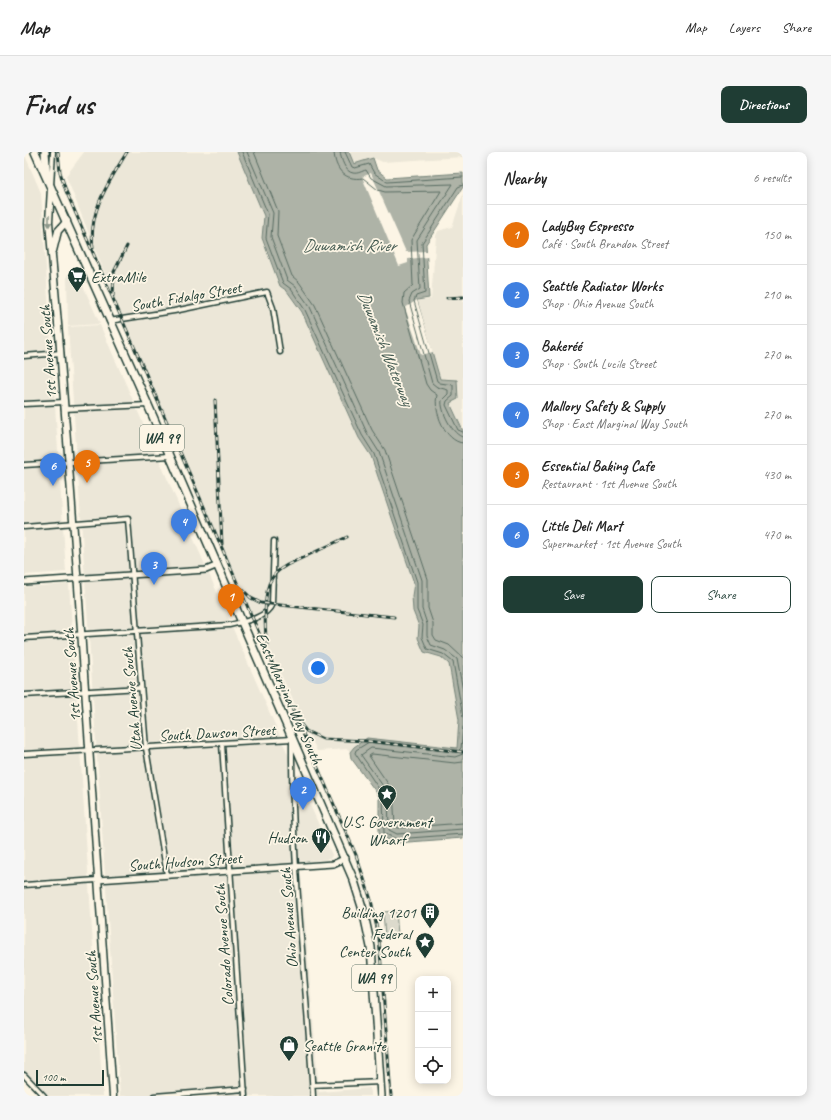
<!DOCTYPE html>
<meta charset="utf-8">
<style>
:root{--surface:#fff;--page:#f6f6f6;--text:#222;--muted:#767676;--line:#e0e0e0;--accent:#1f3d34}
body{margin:0;font-family:Caveat,sans-serif;background:var(--page);color:var(--text)}
.controls{position:absolute;right:12px;bottom:12px;display:grid;overflow:hidden;border-radius:8px;box-shadow:0 2px 10px #0003}
.controls button{width:36px;height:36px;display:grid;place-items:center;padding:0;border:0;border-bottom:1px solid var(--line);background:var(--surface);color:var(--text);font:20px sans-serif}
.scale{position:absolute;left:12px;bottom:10px;width:68px;box-sizing:border-box;padding-left:4px;border:2px solid #1f3d34;border-top:0;font-size:11px;line-height:14px;white-space:nowrap;color:#1f3d34;-webkit-text-stroke:3px #fcf5e5;paint-order:stroke}
.you{position:absolute;left:294px;top:516px;width:14px;height:14px;margin:-10px;border:3px solid #fff;border-radius:50%;background:#1a73e8;box-shadow:0 0 0 6px #1a73e833}
.badge{display:grid;place-items:center;width:26px;height:26px;border-radius:50%;background:var(--accent);color:#fff;font-size:13px;font-weight:700}
.pin{position:absolute;translate:-50% -33px;filter:drop-shadow(0 1px 2px #0008)}
.pin::after{content:'';position:absolute;top:21px;width:14px;height:12px;background:inherit;clip-path:polygon(0 0,100% 0,50% 100%)}
.list{margin:0;padding:0;list-style:none}
h2{display:flex;justify-content:space-between;align-items:center;height:52px;margin:0;padding:0 16px;font-size:17px}
h2 small{font-size:13px;font-weight:400;color:var(--muted)}
.list li{display:grid;grid-template-columns:26px 1fr auto;gap:12px;align-items:center;box-sizing:border-box;height:60px;padding:0 16px;border-top:1px solid var(--line)}
.list b{display:block;font-size:15px;white-space:nowrap}
.list p{margin:0;font-size:13px;white-space:nowrap;color:var(--muted)}
.list em{font-size:13px;font-style:normal;color:var(--muted)}
.actions{display:flex;gap:8px;padding:12px 16px}
.actions a{flex:1;padding:9px 0;border:1px solid var(--accent);border-radius:8px;text-align:center;font-size:14px;color:var(--accent)}
.actions .main{background:var(--accent);color:#fff}
.icon{flex:none;width:22px;height:22px;fill:none;stroke:currentColor;stroke-width:2;stroke-linecap:round;stroke-linejoin:round}
.map{position:relative;flex:none;width:439px;height:944px;overflow:hidden;border-radius:8px}
header{display:flex;align-items:center;gap:24px;box-sizing:border-box;height:56px;padding:0 20px;background:var(--surface);border-bottom:1px solid var(--line)}
header strong{font-size:19px}
nav{display:flex;gap:22px;margin-inline-start:auto;font-size:14px}
.intro{display:flex;align-items:center;justify-content:space-between;box-sizing:border-box;height:96px;padding:0 24px}
h1{margin:0;font-size:28px}
.button{padding:10px 18px;border-radius:8px;background:var(--accent);color:#fff;font-size:14px;font-weight:700}
main{display:flex;gap:24px;padding:0 24px}
aside{flex:1;background:var(--surface);border-radius:8px;box-shadow:0 2px 10px #0003}
.map>svg:first-child{display:block}
.built{fill:#ece7d8}
.green{fill:#dcdacc;stroke:#7e8c80}
.water{fill:#aeb3a7;stroke:#758479}
.pier{fill:#fcf5e5}
.lines{fill:none;stroke-linecap:round;stroke-linejoin:round}
.shore{stroke:#586c62;stroke-width:1}
.minor-casing{stroke:#1f3d34;stroke-width:7}
.tertiary-casing{stroke:#1f3d34;stroke-width:8}
.primary-casing{stroke:#1f3d34;stroke-width:9}
.trunk-casing{stroke:#1f3d34;stroke-width:10}
.motorway-casing{stroke:#1f3d34;stroke-width:10}
.minor{stroke:#fcf5e5;stroke-width:4}
.tertiary{stroke:#fcf5e5;stroke-width:5}
.primary{stroke:#fcf5e5;stroke-width:6}
.trunk{stroke:#fcf5e5;stroke-width:7}
.motorway{stroke:#fcf5e5;stroke-width:7}
.rail-casing{stroke:#1f3d34;stroke-width:3}
.rail{stroke:#fcf5e5;stroke-width:1.5;stroke-dasharray:4.5;stroke-linecap:butt}
.oneway{fill:#8e998c}
.labels{text-anchor:middle;stroke-width:3.5;stroke-linejoin:round;paint-order:stroke}
.shield{fill:#fcf5e5;stroke:#617469;stroke-width:1}
.shield-label{font-size:15px;font-weight:bold;fill:#1f3d34}
.poi-label{font-size:16px;fill:#1f3d34;stroke:#fcf5e5;text-anchor:end}
.street-label{font-size:16px;fill:#1f3d34;stroke:#fcf5e5}
.water-label{font-size:17px;font-style:italic;fill:#435a51;stroke:#fcf5e5}
</style>
<header>
<strong>Map</strong>
<nav><a>Map</a><a>Layers</a><a>Share</a></nav>
</header>
<div class="intro"><h1>Find us</h1><a class="button">Directions</a></div>
<main>
<div class="map">
<svg width="439" height="944" viewBox="0 0 439 944">
<rect width="100%" height="100%" fill="#fcf5e5"/>
<filter id="ink" filterUnits="userSpaceOnUse"><feTurbulence type="fractalNoise" baseFrequency=".025" numOctaves="2"/><feDisplacementMap in="SourceGraphic" scale="8" xChannelSelector="R" yChannelSelector="G"/><feConvolveMatrix kernelMatrix="1 2 1 2 8 2 1 2 1" color-interpolation-filters="sRGB"/></filter>
<g filter="url(#ink)">
<path class="built" d="M60,0H213L240,64L238,86L256,134L263,139L278,160L335,286L347,304L390,431L388,444L389,459L395,474L394,486L400,500L417,505L439,525V603L326,600L324,597L293,599L228,461L101,172L42,24Z
M325,0H439V5L359,10L349,6L330,12Z
M0,1L17,41L42,420L0,423Z
M439,42V279L416,227L393,148L407,147L412,84L414,79L428,75Z
M53,120L76,172L44,174L43,123Z
M76,173L308,703L306,707L276,710L295,940L346,936L347,944H96L44,175Z
M45,432L79,944H23L0,921V435Z"/>
<path class="green" d="M372,759L374,782L361,784L359,760Z"/>
<path class="water" d="M213,0H325L330,12L349,6L353,18L363,26L439,21V35L402,92L405,146L393,148L416,227L433,228L434,247L426,251L439,279V686L371,691L355,683V644L327,606L326,600L330,595L343,586L433,596L435,568L425,512L417,505L400,500L394,486L395,474L389,459L388,444L390,431L347,304L335,286L278,160L263,139L256,134L238,86L240,64Z"/>
<path class="pier" d="M347,21L382,100L404,99V105L384,107V111L375,114L338,25Z
M393,148L409,200L397,203L381,156Z"/>
<g class="lines">
<path class="shore" d="M218,0L244,62L242,86L259,131L267,137L281,158L338,283L350,302L393,430V458L399,473L398,485L403,497L419,502L429,510L439,565
M223,0L249,61L247,85L263,128L271,134L286,155L343,281L355,300L398,428V457L403,472V484L407,493L421,498L433,507L439,539
M230,0L254,59L253,84L268,124L275,130L291,153L348,278L361,298L404,427V456L409,471V483L412,488L425,493L439,506
M310,0C311,18 321,29 339,26L354,38L361,40L417,39L387,88L389,133L380,141L379,151L402,232L406,238L413,243C409,258 421,290 439,291
M316,0C317,7 321,20 329,21C334,22 338,19 342,18L347,26L362,34L429,32L393,88L396,137L388,142L385,149L408,231L413,235L424,238V242L418,248C416,258 429,284 439,285
M321,0L328,15L331,16L345,12L350,21L363,30L439,25
M439,33L434,35L398,91L401,141L392,144L390,149L413,229L416,231L429,233V244L423,249L422,253L434,278L439,280
M439,575L437,596L433,600L345,590L332,598L331,601L359,643L360,681L372,687L439,682
M439,602L431,605L347,596L337,603L364,641L365,678L373,682L439,677
M439,610L431,611L348,602L345,604L369,639L371,674L374,676L439,671"/>
<defs>
<path id="minor" d="M27,34L29,0
M85,169L150,159L243,140L249,156L256,200
M0,204L37,201
M0,252L40,250
M40,257L124,253
M0,313L146,304
M0,375L104,367L122,596L143,723
M0,486L205,473C218,470 242,467 248,452L250,389
M0,543L116,536
M198,592L221,944
M0,602L268,587C267,706 282,825 289,944
M0,733L73,728
M0,923L20,944
M288,933L357,930
M130,944L221,937"/>
<path id="tertiary" d="M0,430L182,418L194,413
M73,728L309,712L322,706"/>
<path id="primary" d="M27,36L25,70L35,183L53,420L89,944
M29,99L34,79L43,69"/>
<path id="trunk" d="M11,0L124,253L330,729L339,758L347,795L357,944"/>
<path id="motorway" d="M21,0L23,25"/>
</defs>
<use href="#minor" class="minor-casing"/>
<use href="#tertiary" class="tertiary-casing"/>
<use href="#primary" class="primary-casing"/>
<use href="#trunk" class="trunk-casing"/>
<use href="#motorway" class="motorway-casing"/>
<use href="#minor" class="minor"/>
<use href="#tertiary" class="tertiary"/>
<use href="#primary" class="primary"/>
<use href="#trunk" class="trunk"/>
<use href="#motorway" class="motorway"/>
<defs>
<path id="rail" d="M34,0L36,20L42,39L332,703L347,748L355,786L367,944
M69,96C64,59 85,30 103,0
M89,144L90,120L103,94
M423,146L439,145
M191,248L198,392
M218,437L227,446L237,451L370,465
M243,494C241,480 239,440 247,428C250,421 256,417 263,413L323,385
M277,572L282,579L299,587L343,589L439,600"/>
</defs>
<use href="#rail" class="rail-casing"/>
<use href="#rail" class="rail"/>
</g>
<defs><path id="oneway-solid" d="M-6-.8H1V-3.2L6.5 0L1 3.2V.8H-6Z"/></defs>
<use class="oneway" href="#oneway-solid" transform="translate(25 69) rotate(90)"/>
</g>
<defs>
<symbol id="supermarket-pin" viewBox="-11 -11 22 30"><path d="M0 17L-7.5 6A9.5 9.5 0 1 1 7.5 6Z" fill="#1f3d34" stroke="#fcf5e5"/><path d="M-6-5.5h2.5l.6 2H6L4.5 2H-2.5L-4.4-4H-6ZM-1.5 3.2a1.3 1.3 0 1 0 .1 0ZM3 3.2a1.3 1.3 0 1 0 .1 0Z" fill="#fff"/></symbol>
<symbol id="sight-pin" viewBox="-11 -11 22 30"><path d="M0 17L-7.5 6A9.5 9.5 0 1 1 7.5 6Z" fill="#1f3d34" stroke="#fcf5e5"/><path d="M0-6L1.8-2.2L6-1.7L2.9 1.2L3.7 5.4L0 3.3L-3.7 5.4L-2.9 1.2L-6-1.7L-1.8-2.2Z" fill="#fff"/></symbol>
<symbol id="restaurant-pin" viewBox="-11 -11 22 30"><path d="M0 17L-7.5 6A9.5 9.5 0 1 1 7.5 6Z" fill="#1f3d34" stroke="#fcf5e5"/><path d="M-5-6h1v4h1v-4h1v4h1v-4h1v5L-1.5 .5V6h-2V.5L-5-1ZM5-6V6H3V1.5H1.5Q1.5-4 5-6Z" fill="#fff"/></symbol>
<symbol id="building-pin" viewBox="-11 -11 22 30"><path d="M0 17L-7.5 6A9.5 9.5 0 1 1 7.5 6Z" fill="#1f3d34" stroke="#fcf5e5"/><path d="M-4-6H4V6H1V3H-1V6H-4ZM-2.5-4.3h1.7v1.8h-1.7ZM.8-4.3h1.7v1.8H.8ZM-2.5-1h1.7V.8h-1.7ZM.8-1h1.7V.8H.8Z" fill="#fff"/></symbol>
<symbol id="shop-pin" viewBox="-11 -11 22 30"><path d="M0 17L-7.5 6A9.5 9.5 0 1 1 7.5 6Z" fill="#1f3d34" stroke="#fcf5e5"/><path d="M-5-2.5h2.3a2.7 3.5 0 0 1 5.4 0H5L5.5 6h-11ZM-1.5-2.5h3a1.5 2.3 0 0 0-3 0Z" fill="#fff"/></symbol>
</defs>
<g fill-rule="evenodd">
<use href="#supermarket-pin" x="42" y="113" width="22" height="30"/>
<use href="#sight-pin" x="352" y="631" width="22" height="30"/>
<use href="#restaurant-pin" x="286" y="674" width="22" height="30"/>
<use href="#building-pin" x="395" y="749" width="22" height="30"/>
<use href="#sight-pin" x="390" y="779" width="22" height="30"/>
<use href="#shop-pin" x="254" y="882" width="22" height="30"/>
</g>
<g class="labels">
<g class="shield">
<rect x="116" y="273" width="44" height="26" rx="3"/>
<rect x="328" y="813" width="44" height="26" rx="3"/>
</g>
<g class="shield-label">
<text x="138" y="291">WA 99</text>
<text x="350" y="831">WA 99</text>
</g>
<g class="poi-label">
<text x="67" y="130" text-anchor="start">ExtraMile</text>
<text x="363" y="675" text-anchor="middle">U.S. Government<tspan x="363" dy="18">Wharf</tspan></text>
<text x="283" y="691">Hudson</text>
<text x="392" y="766">Building 1201</text>
<text x="387" y="787">Federal<tspan x="387" dy="18">Center South</tspan></text>
<text x="279" y="899" text-anchor="start">Seattle Granite</text>
</g>
<g class="street-label">
<text transform="translate(162 144) rotate(-10)" y="6">South Fidalgo Street</text>
<text transform="translate(23 200) rotate(-94)" y="6">1st Avenue South</text>
<text transform="translate(47 523) rotate(-94)" y="6">1st Avenue South</text>
<text transform="translate(266 546) rotate(66)" y="6">East Marginal Way South</text>
<text transform="translate(107 547) rotate(-95)" y="6">Utah Avenue South</text>
<text transform="translate(193 580) rotate(-3)" y="6">South Dawson Street</text>
<text transform="translate(161 709) rotate(-4)" y="6">South Hudson Street</text>
<text transform="translate(264 766) rotate(-94)" y="6">Ohio Avenue South</text>
<text transform="translate(199 793) rotate(-94)" y="6">Colorado Avenue South</text>
<text transform="translate(69 846) rotate(-94)" y="6">1st Avenue South</text>
</g>
<g class="water-label">
<text x="325" y="99">Duwamish River</text>
<text transform="translate(362 196) rotate(68)" y="6">Duwamish Waterway</text>
</g>
</g>
</svg>
<div class="controls">
<button>+</button>
<button>−</button>
<button><svg class="icon" aria-label="locate" viewBox="0 0 24 24"><circle cx="12" cy="12" r="6"/><path d="M12 2v4M12 18v4M2 12h4M18 12h4"/></svg></button>
</div>
<div class="scale">100 m</div>
<div class="you"></div>
<div class="pin badge" style="left:207px;top:465px;background:#e8710a">1</div>
<div class="pin badge" style="left:279px;top:658px;background:#3f7fe0">2</div>
<div class="pin badge" style="left:130px;top:433px;background:#3f7fe0">3</div>
<div class="pin badge" style="left:160px;top:390px;background:#3f7fe0">4</div>
<div class="pin badge" style="left:63px;top:331px;background:#e8710a">5</div>
<div class="pin badge" style="left:29px;top:334px;background:#3f7fe0">6</div>
</div>
<aside>
<h2>Nearby<small>6 results</small></h2>
<ul class="list">
<li><span class="badge" style="background:#e8710a">1</span><div><b>LadyBug Espresso</b><p>Café · South Brandon Street</p></div><em>150 m</em></li>
<li><span class="badge" style="background:#3f7fe0">2</span><div><b>Seattle Radiator Works</b><p>Shop · Ohio Avenue South</p></div><em>210 m</em></li>
<li><span class="badge" style="background:#3f7fe0">3</span><div><b>Bakeréé</b><p>Shop · South Lucile Street</p></div><em>270 m</em></li>
<li><span class="badge" style="background:#3f7fe0">4</span><div><b>Mallory Safety &amp; Supply</b><p>Shop · East Marginal Way South</p></div><em>270 m</em></li>
<li><span class="badge" style="background:#e8710a">5</span><div><b>Essential Baking Cafe</b><p>Restaurant · 1st Avenue South</p></div><em>430 m</em></li>
<li><span class="badge" style="background:#3f7fe0">6</span><div><b>Little Deli Mart</b><p>Supermarket · 1st Avenue South</p></div><em>470 m</em></li>
</ul>
<div class="actions"><a class="main">Save</a><a>Share</a></div>
</aside>
</main>
